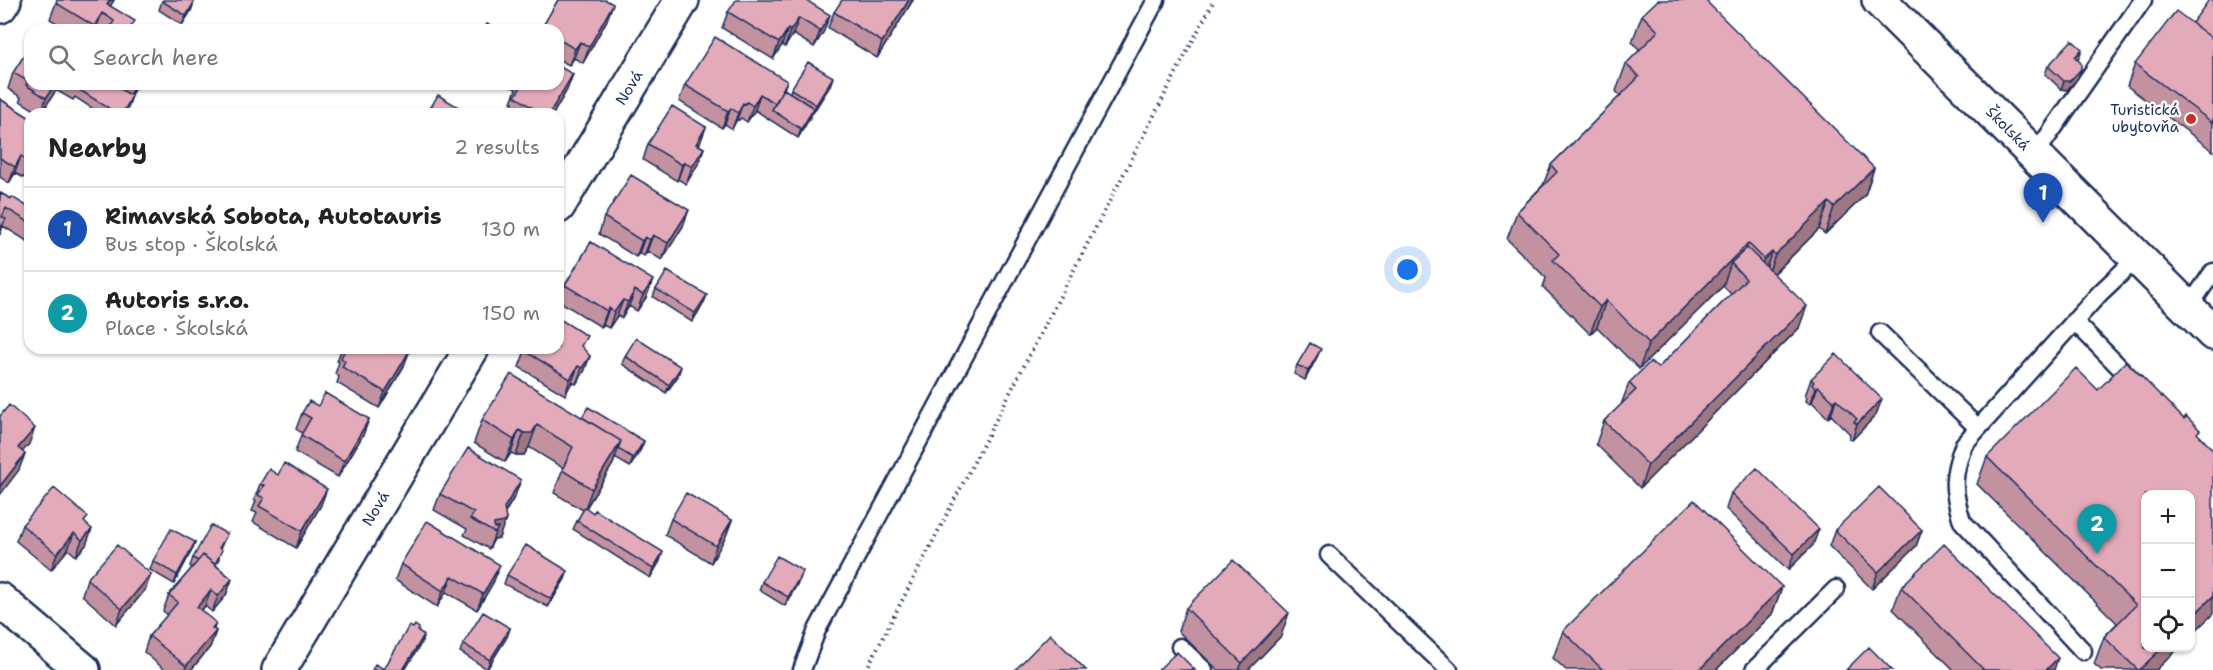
<!DOCTYPE html>
<meta charset="utf-8">
<style>
:root{--surface:#fff;--page:#f6f6f6;--text:#222;--muted:#767676;--line:#e0e0e0;--accent:#111827}
body{margin:0;font-family:"Shantell Sans",sans-serif;background:var(--page);color:var(--text)}
.controls{position:absolute;right:18px;bottom:18px;display:grid;overflow:hidden;border-radius:12px;box-shadow:0 2px 4px #0004}
.controls button{width:54px;height:54px;display:grid;place-items:center;padding:0;border:0;border-bottom:2px solid var(--line);background:var(--surface);color:var(--text);font:30px sans-serif}
.you{position:absolute;left:1408px;top:270px;width:21px;height:21px;margin:-15px;border:4px solid #fff;border-radius:50%;background:#1a73e8;box-shadow:0 0 0 9px #1a73e833}
.badge{display:grid;place-items:center;width:39px;height:39px;border-radius:50%;background:var(--accent);color:#fff;font-size:20px;font-weight:700}
.pin{position:absolute;translate:-50% -50px;filter:drop-shadow(0 2px 3px #0008)}
.pin::after{content:'';position:absolute;top:32px;width:21px;height:18px;background:inherit;clip-path:polygon(0 0,100% 0,50% 100%)}
.list{margin:0;padding:0;list-style:none}
h2{display:flex;justify-content:space-between;align-items:center;height:78px;margin:0;padding:0 24px;font-size:26px}
h2 small{font-size:20px;font-weight:400;color:var(--muted)}
.list li{display:grid;grid-template-columns:39px 1fr auto;gap:18px;align-items:center;box-sizing:border-box;height:84px;padding:0 24px;border-top:2px solid var(--line)}
.list b{display:block;font-size:22px;white-space:nowrap}
.list p{margin:0;font-size:20px;white-space:nowrap;color:var(--muted)}
.list em{font-size:20px;font-style:normal;color:var(--muted)}
.icon{flex:none;width:33px;height:33px;fill:none;stroke:currentColor;stroke-width:2;stroke-linecap:round;stroke-linejoin:round}
.map{position:relative;flex:none;width:2213px;height:670px;overflow:hidden}
.search{position:absolute;background:var(--surface);box-shadow:0 2px 4px #0004;left:24px;top:24px;width:540px;height:66px;display:flex;align-items:center;gap:15px;box-sizing:border-box;padding:0 21px;border-radius:18px;color:var(--muted);font-size:22px}
.panel{position:absolute;background:var(--surface);box-shadow:0 2px 4px #0004;left:24px;top:108px;width:540px;height:246px;border-radius:18px}
.map>svg:first-child{display:block}
.lines{fill:none;stroke-linecap:round;stroke-linejoin:round}
.service-casing{stroke:#1b2f5e;stroke-width:21}
.minor-casing{stroke:#1b2f5e;stroke-width:38}
.secondary-casing{stroke:#1b2f5e;stroke-width:38}
.path{stroke:#1b2f5e;stroke-width:4;stroke-dasharray:1.5 4.5;stroke-linecap:butt}
.service{stroke:#fff;stroke-width:16}
.minor{stroke:#fff;stroke-width:33}
.secondary{stroke:#fff;stroke-width:33}
.wall{fill:#c392a0;stroke:#1b2f5e;stroke-width:1.5}
.shaded-wall{fill:#9f7782;stroke:#1b2f5e;stroke-width:1.5}
.building{fill:#e3aaba;stroke:#1b2f5e;stroke-width:1.5}
.poi-dot{fill:#c8321e;stroke:#fff;stroke-width:2}
.labels{text-anchor:middle;stroke-width:5;stroke-linejoin:round;paint-order:stroke}
.street-label{font-size:15px;fill:#1b2f5e;stroke:#fff}
.poi-label{font-size:15px;fill:#1b2f5e;stroke:#fff;text-anchor:end}
</style>
<div class="map">
<svg width="2213" height="670" viewBox="0 0 2213 670">
<rect width="100%" height="100%" fill="#fff"/>
<filter id="ink" filterUnits="userSpaceOnUse"><feTurbulence type="fractalNoise" baseFrequency=".0167" numOctaves="2"/><feDisplacementMap in="SourceGraphic" scale="12" xChannelSelector="R" yChannelSelector="G"/><feConvolveMatrix kernelMatrix="1 2 1 2 8 2 1 2 1" color-interpolation-filters="sRGB"/></filter>
<g filter="url(#ink)">
<g class="lines">
<defs>
<path id="service" d="M2034,156L2143,0
M2188,308L2213,272
M2074,321L2134,382
M1880,333L1978,428
M1329,555L1449,670
M1180,647L1204,670
M2083,651L1962,521C1952,489 1952,475 1964,444L2100,293L2137,258
M802,670L817,630L1156,0
M1754,670L1836,589"/>
<g id="minor">
<path d="M0,6L4,0"/>
<path id="s1" d="M558,206L682,0"/>
<path d="M0,600L83,670"/>
<path id="s2" d="M279,670L472,348"/>
</g>
<g id="secondary">
<path id="s3" d="M1879,0L2213,333"/>
</g>
</defs>
<use href="#service" class="service-casing"/>
<use href="#minor" class="minor-casing"/>
<use href="#secondary" class="secondary-casing"/>
<path class="path" d="M866,670L1214,0"/>
<use href="#service" class="service"/>
<use href="#minor" class="minor"/>
<use href="#secondary" class="secondary"/>
</g>
<path class="wall" d="M57,0H114L110,6L131,30H68L50,19Z
M558,0L607,20L583,63L574,58L569,65L558,59V30H541Z
M806,0L824,31L814,47L793,34L785,47L782,45L773,59L722,28L728,12Z
M913,0L877,58L828,28L834,12Z
M2213,0V151L2127,86L2135,64L2192,23Z
M162,1L194,2L191,11L182,25L159,10Z
M1642,15L1874,168L1865,195L1825,234L1819,229L1774,274L1799,328L1640,488L1596,444L1604,421L1621,405L1629,383L1658,368L1731,294L1723,286L1639,369L1597,327L1590,334L1543,287L1546,278L1507,239L1517,212L1543,185L1551,165L1620,96L1616,91L1626,64L1640,50L1632,42Z
M30,46V84H137L131,95L129,105L124,114H101L75,97L73,100L56,90L41,114L20,101L21,97L8,89L13,73Z
M2079,58L2077,60L2078,78L2067,90L2061,89L2045,74L2048,66Z
M573,74L567,90L553,114H512L510,113L513,102H511L516,89L507,84H558Z
M685,85L784,89L790,93L791,89L830,86L812,113L798,138L755,110L747,122L741,118L739,120L737,119L732,129L725,124L722,128L679,101Z
M0,99L30,118V168L24,178L15,173L9,183L0,177Z
M431,107L470,114H428Z
M706,127L699,145L704,148L698,164L686,184L678,179L677,181L643,160L648,144Z
M0,193L30,208V243L3,226L0,235Z
M604,217L683,226L662,260L647,251L644,256L639,253L636,257L599,234Z
M591,242L647,296L637,311L629,306L622,318L617,316L609,328L603,325L601,327L559,301L565,285Z
M656,289L704,303L692,322L653,297Z
M342,348H407L404,366L379,408L337,383L339,377L335,374L339,362L337,361Z
M525,351L590,356L584,372L576,384L572,382L565,395L519,367Z
M625,356L678,376L666,393L622,364Z
M1317,357L1305,380L1294,374L1297,365Z
M1811,379L1876,415L1852,440L1849,438L1850,434L1831,415L1828,418L1812,402L1810,404L1806,401L1807,397L1805,396Z
M2098,390L2198,435L2145,648H2179L2156,670H2101L2094,664L2104,637L2117,623L1977,484L1987,457Z
M318,406L369,419L363,435L338,477L295,452L302,433L296,429L302,413Z
M582,417L644,441L641,449L630,467L615,458L613,464L586,508L660,561L650,578L573,529L577,521L583,510L554,493L563,468L529,447L524,455H516L511,453L505,462L474,443L482,420Z
M260,484L321,505L296,548L253,522L257,513L252,511L256,501L254,500Z
M1731,493L1813,545L1788,570L1726,509Z
M440,494L515,496L505,513L500,535L499,538L494,539L489,549L464,535L467,529L434,510Z
M671,519L732,520L726,536L711,563L665,535Z
M86,524V545L76,556L68,549L51,570L16,541L22,525Z
M1835,530H1922L1916,546L1872,589L1829,546Z
M227,534L220,549L219,559L216,565L232,579L226,595L212,612L205,606L201,611L214,629L216,631L210,647L191,670H165L144,652L149,636L168,615L163,611L169,595L192,568L190,566L193,558Z
M195,542L192,550L174,584L150,570L153,561Z
M401,564L494,581L477,610L446,592L437,607L395,580Z
M151,574L145,590L116,625L82,595L87,579Z
M507,575L565,579L548,607L504,584Z
M800,579L785,606L759,590L762,582Z
M1782,587L1772,614L1716,670H1566L1553,658L1563,631Z
M1901,587L2054,670H1954L1893,609Z
M1186,608L1281,636L1248,670H1218L1178,631Z
M510,628L507,637L487,669L460,652L463,644Z"/>
<path class="shaded-wall" d="M110,0H114L105,15L107,4Z
M909,0H913L877,58L882,42Z
M194,2L191,11L182,25L186,16Z
M613,4L607,20L583,63L589,47Z
M102,13L96,29L93,30L94,26Z
M830,15L824,31L814,47L820,31Z
M799,18L793,34L785,47L790,31Z
M788,29L782,45L773,59L779,43Z
M580,42L574,58L569,65L575,49Z
M2082,49L2079,58L2072,65L2075,57Z
M2081,69L2078,78L2067,90L2061,89L2064,81Z
M573,74L567,90L553,114H549Z
M833,77L830,86L813,113L816,105Z
M787,81L781,98L772,110L775,103Z
M55,84H58L56,90L41,114L46,98Z
M135,84H137L128,99L132,90Z
M760,94L755,110L747,122L753,106Z
M132,96L129,105L124,114H122Z
M743,103L737,119L732,129L738,113Z
M731,108L725,124L722,128L728,111Z
M814,108L811,116L798,138L801,129Z
M706,127L700,143L690,160L696,144Z
M704,148L698,164L686,184L692,167Z
M21,156L15,173L9,183L15,167Z
M30,162V168L24,178Z
M684,162L678,179L677,181L682,165Z
M1874,168L1865,195L1825,234L1834,207Z
M1829,202L1819,229L1765,282L1775,255Z
M689,210L683,226L662,260L668,243Z
M653,235L647,251L644,256L650,240Z
M645,237L639,253L636,257L642,241Z
M1748,243L1738,271L1731,263L1723,286L1639,369L1649,343Z
M1772,252L1762,278L1754,286L1764,259Z
M653,280L647,296L637,311L643,295Z
M635,290L629,306L622,318L628,302Z
M707,295L704,303L692,322L695,313Z
M623,300L617,316L609,328L614,312Z
M1606,300L1597,327L1590,334L1600,307Z
M1807,306L1799,328L1640,488L1648,465Z
M609,308L603,325L601,327L607,311Z
M1321,349L1317,357L1305,380L1308,371Z
M410,350L404,366L379,408L385,392Z
M590,356L584,372L576,384L582,368Z
M578,366L572,382L565,395L570,379Z
M681,367L678,376L666,393L669,385Z
M1818,386L1812,402L1810,404L1816,388Z
M1836,399L1831,415L1828,418L1834,402Z
M1882,399L1876,415L1852,440L1857,424Z
M369,419L363,435L338,477L344,461Z
M537,425L529,447L524,455H516L524,433Z
M35,428L29,444L12,464L18,448Z
M519,430L511,453L505,462L514,440Z
M621,441L613,464L584,511L592,489Z
M644,441L641,449L630,467L633,458Z
M25,454L19,470L0,495V486Z
M521,480L515,496L498,523L506,519L500,535L499,538L494,539L489,549L495,533L491,530L494,524Z
M327,489L321,505L296,548L302,531Z
M732,520L726,536L711,563L716,546Z
M92,529L86,545L76,556L82,540Z
M1819,529L1813,545L1788,570L1794,554Z
M1922,530L1916,546L1872,589L1878,572Z
M74,533L68,549L51,570L57,554Z
M195,542L192,550L174,584L177,575Z
M663,552L660,561L650,578L653,569Z
M500,565L494,581L477,610L483,594Z
M568,571L565,579L548,607L551,599Z
M803,571L800,579L785,606L788,597Z
M151,574L145,590L116,625L122,609Z
M452,576L446,592L437,607L443,591Z
M232,579L226,595L212,612L218,596Z
M1782,587L1772,614L1716,670H1699Z
M211,590L205,606L191,623L197,607Z
M2213,596V614L2190,636V619Z
M1289,613L1281,636L1248,670H1239L1242,663Z
M216,623L211,637L216,631L210,647L191,670H185L186,666Z
M510,628L507,637L487,669L490,660Z
M424,635L421,644L405,670H403Z
M2162,648H2179L2156,670H2139Z
M2058,658L2054,670H2046Z"/>
<path class="building" d="M57,0H110L107,4L135,21L129,30H109L114,21L107,16L102,13L94,26L56,3Z
M163,0H191L194,2L186,16L162,1Z
M558,0H606L613,4L589,47L580,42L575,49L558,39V30L541,29Z
M736,0H806L830,15L820,31L799,18L790,31L788,29L779,43L728,12Z
M842,0H909L882,42L834,12Z
M1658,0H1705L1874,168L1834,207L1829,202L1775,255L1772,252L1764,259L1748,243L1649,343L1606,300L1600,307L1553,260L1559,254L1517,212L1557,172L1551,165L1639,77L1626,64L1658,31L1642,15Z
M2209,0H2213V39L2192,23Z
M2176,11L2213,39V123L2135,64Z
M487,24L498,30H483Z
M715,37L787,81L775,103L760,94L753,106L747,102L745,104L743,103L738,113L731,108L728,111L685,85Z
M2072,40L2082,49L2075,57L2081,63V69L2070,81H2064L2048,66Z
M30,46V84H55L46,98L26,85L28,81L13,73Z
M808,62L833,77L816,105L791,89Z
M558,66L573,74L549,114H542L515,96L521,87L517,85L518,84H558Z
M81,84H112L132,96L122,114H118L78,89Z
M121,84H135L132,90Z
M784,89L814,108L801,129L772,110Z
M438,95L470,114H442L431,107Z
M0,99L30,118V162L21,156L15,167L0,158Z
M672,106L706,127L696,144L704,148L692,167L684,162L682,165L648,144Z
M631,175L689,210L668,243L653,235L650,240L645,237L642,241L604,217Z
M0,193L11,199L12,197L30,208V223L6,208L2,217L6,219L0,229Z
M591,242L653,280L643,295L635,290L628,302L623,300L614,312L609,308L607,311L565,285Z
M1747,248L1807,306L1648,465L1604,421L1636,390L1629,383L1650,362L1658,368L1746,279L1731,263Z
M667,271L707,295L695,313L656,289Z
M558,318L587,336L581,346L590,356L582,368L578,366L570,379L525,351L527,348H558Z
M636,338L681,367L669,385L625,356Z
M1310,343L1321,349L1308,371L1297,365Z
M346,348H407L410,350L385,392L342,367L345,361L341,358Z
M1836,354L1882,399L1857,424L1854,422L1857,419L1836,399L1834,402L1818,386L1816,388L1812,384L1814,382L1811,379Z
M2126,361L2184,419L2186,416L2200,430L2197,433L2213,450V596L2190,619V495H2145V648H2162L2139,670H2138L2104,637L2136,605L1987,457L2076,368L2098,390Z
M511,374L621,441L592,489L562,470L573,447L537,425L532,433H524L519,430L514,440L482,420Z
M325,393L369,419L344,461L301,435L311,418L302,413L309,401L318,406Z
M9,405L35,428L18,448L25,454L0,486V416Z
M588,407L644,441L633,458L618,449L621,441L582,417Z
M468,448L521,480L504,508L506,519L505,522L494,524V528H498L495,533L470,519L474,513L440,494Z
M284,463L327,489L302,531L259,506L264,498L258,495L264,485L260,484L269,469L278,475Z
M1757,468L1819,529L1794,554L1731,493Z
M1879,487L1922,530L1878,572L1835,530Z
M54,488L88,517L84,522L92,529L82,540L74,533L57,554L22,525Z
M686,493L732,520L716,546L671,519Z
M1694,500L1782,587L1699,670H1603L1563,631Z
M585,507L593,513L595,510L663,552L653,569L577,521Z
M427,521L500,565L483,594L452,576L443,591L401,564Z
M211,525L227,534L219,548L222,550L215,564L203,555L198,561L193,558Z
M171,529L195,542L177,575L153,561Z
M1944,544L2058,658L2046,670H1984L1901,587Z
M117,545L151,574L122,609L87,579Z
M526,545L568,571L551,599L507,575Z
M203,555L232,579L218,596L211,590L197,607L216,623L212,628L216,631L186,666L149,636L178,602L169,595Z
M777,556L803,571L788,597L762,582Z
M1233,560L1289,613L1242,663L1186,608Z
M483,612L510,628L490,660L463,644Z
M415,625L419,628L418,631L424,635L403,670H372L375,664L384,669L409,626L413,628Z
M1050,634L1086,670H1015Z
M1869,647L1892,670H1846Z
M1177,652L1195,670H1158Z"/>
</g>
<circle class="poi-dot" cx="2191" cy="119" r="6"/>
<g class="labels">
<g class="street-label">
<text dy="5" stroke="none"><textPath href="#s1" startOffset="138">Nová</textPath></text>
<text dy="5" stroke="none"><textPath href="#s3" startOffset="182">Školská</textPath></text>
<text dy="5" stroke="none"><textPath href="#s2" startOffset="188">Nová</textPath></text>
</g>
<g class="poi-label">
<text x="2179" y="115">Turistická<tspan x="2179" dy="17">ubytovňa</tspan></text>
</g>
</g>
</svg>
<div class="controls">
<button>+</button>
<button>−</button>
<button><svg class="icon" aria-label="locate" viewBox="0 0 24 24"><circle cx="12" cy="12" r="6"/><path d="M12 2v4M12 18v4M2 12h4M18 12h4"/></svg></button>
</div>
<div class="you"></div>
<div class="pin badge" style="left:2043px;top:223px;background:#1a4fb4">1</div>
<div class="pin badge" style="left:2097px;top:554px;background:#0f9aa8">2</div>
<div class="search"><svg class="icon" aria-label="search" viewBox="0 0 24 24"><circle cx="10" cy="10" r="6"/><path d="M15 15l6 6"/></svg>Search here</div>
<section class="panel">
<h2>Nearby<small>2 results</small></h2>
<ul class="list">
<li><span class="badge" style="background:#1a4fb4">1</span><div><b>Rimavská Sobota, Autotauris</b><p>Bus stop · Školská</p></div><em>130 m</em></li>
<li><span class="badge" style="background:#0f9aa8">2</span><div><b>Autoris s.r.o.</b><p>Place · Školská</p></div><em>150 m</em></li>
</ul>
</section>
</div>
